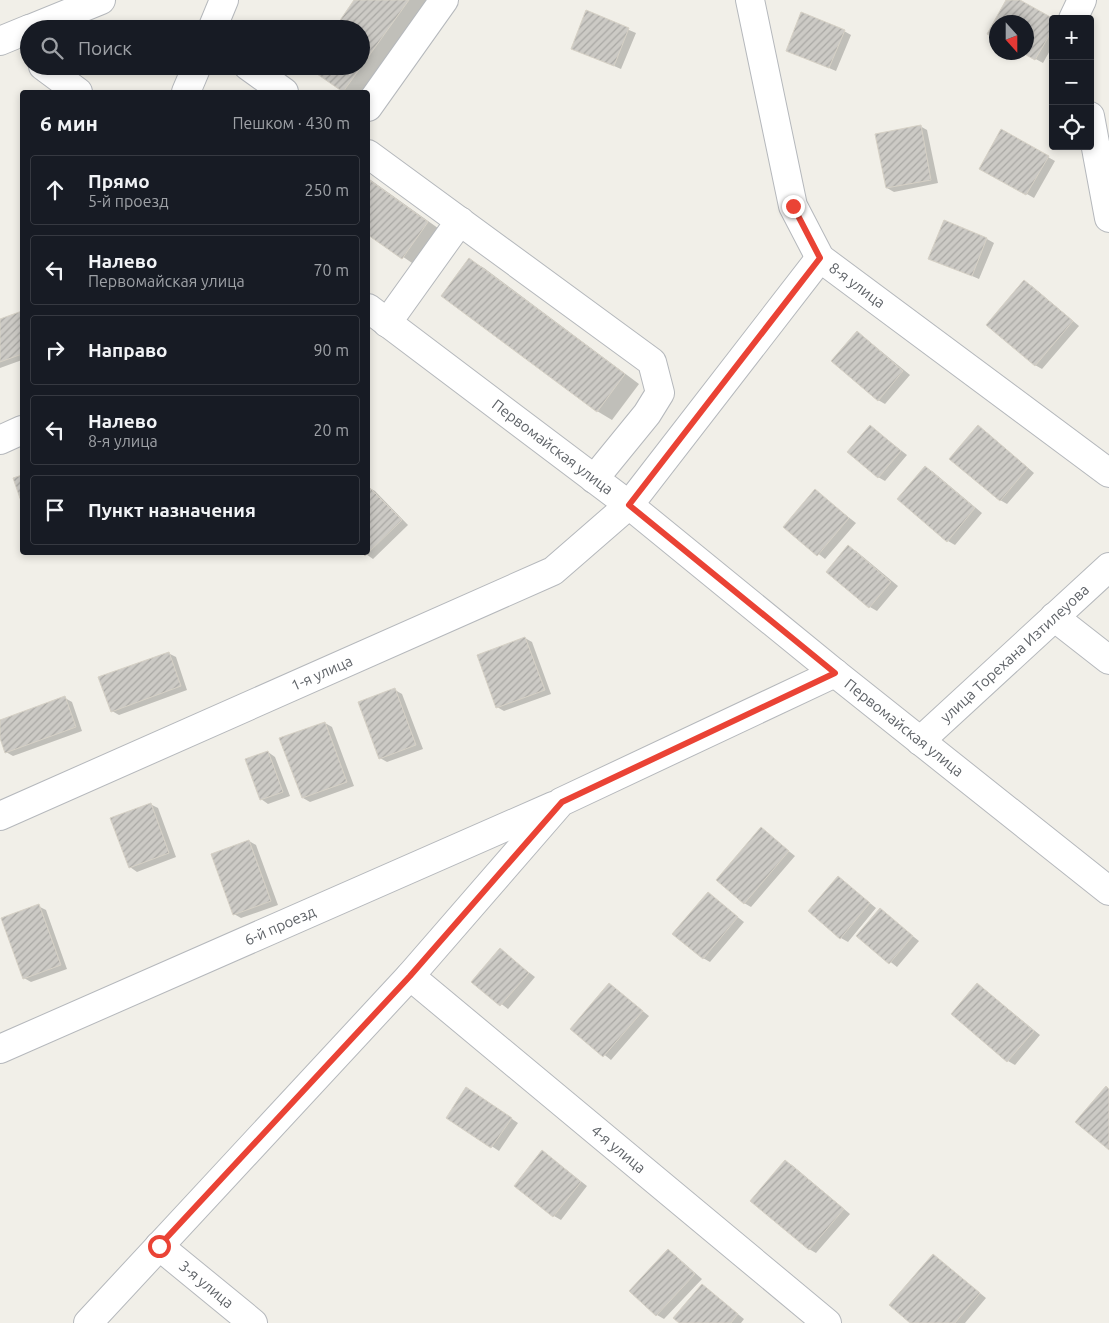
<!DOCTYPE html>
<html lang="ru">
<meta charset="utf-8">
<style>
:root{--surface:#171b24;--page:#20242c;--text:#f1f3f6;--muted:#9ea1a6;--line:#363941}
body{margin:0;font-family:Ubuntu,sans-serif;background:var(--page);color:var(--text)}
.controls{position:absolute;right:15px;top:15px;display:grid;overflow:hidden;border-radius:5px;box-shadow:0 2px 8px #0003}
.controls button{width:45px;height:45px;display:grid;place-items:center;padding:0;border:0;border-bottom:1px solid var(--line);background:var(--surface);color:var(--text);font:25px sans-serif}
.compass{position:absolute;left:989px;top:15px;width:45px;height:45px;border-radius:50%;background:var(--surface);box-shadow:0 2px 8px #0003;rotate:159deg}
.stop{position:absolute;width:15px;height:15px;margin:-11px;border:4px solid #ea4335;border-radius:50%;background:#fff}
.stop.end{background:#ea4335;border-color:#fff;box-shadow:0 1px 5px #0008}
.list{margin:0;padding:0;list-style:none}
h2{display:flex;justify-content:space-between;align-items:center;height:65px;margin:0;padding:0 20px;font-size:21px}
h2 small{font-size:16px;font-weight:400;color:var(--muted)}
.list li{display:grid;grid-template-columns:32px 1fr auto;gap:15px;align-items:center;box-sizing:border-box;height:70px;margin:0 10px 10px;padding:0 10px;border:1px solid var(--line);border-radius:5px}
.list b{display:block;font-size:19px;white-space:nowrap}
.list p{margin:0;font-size:16px;white-space:nowrap;color:var(--muted)}
.list em{font-size:16px;font-style:normal;color:var(--muted)}
.icon{flex:none;width:28px;height:28px;fill:none;stroke:currentColor;stroke-width:2;stroke-linecap:round;stroke-linejoin:round}
.map{position:relative;flex:none;width:1109px;height:1323px;overflow:hidden}
.search{position:absolute;background:var(--surface);box-shadow:0 2px 8px #0003;left:20px;top:20px;width:350px;height:55px;display:flex;align-items:center;gap:12px;box-sizing:border-box;padding:0 18px;border-radius:28px;color:var(--muted);font-size:19px}
.panel{position:absolute;background:var(--surface);box-shadow:0 2px 8px #0003;left:20px;top:90px;width:350px;height:465px;border-radius:5px}
.map>svg:first-child{display:block}
.shadow{fill:#0003}
.building{fill:url(#building-hatch);stroke:#d6d1c6}
.lines{fill:none;stroke-linecap:round;stroke-linejoin:round}
.minor-casing{stroke:#b5b8bc;stroke-width:30}
.minor{stroke:#fff;stroke-width:28}
.route{stroke:#ea4335;stroke-width:6}
.labels{text-anchor:middle;stroke-width:4;stroke-linejoin:round;paint-order:stroke}
.street-label{font-size:15px;fill:#5f6368;stroke:#fff}
</style>
<div class="map">
<svg width="1109" height="1323" viewBox="0 0 1109 1323">
<defs>
<pattern id="building-hatch" width="6" height="6" patternUnits="userSpaceOnUse" patternTransform="scale(1.25)"><rect width="6" height="6" fill="#cccac5"/><path d="M-1 1l2-2M0 6l6-6M5 7l2-2" fill="none" stroke="#a9a8a4"/></pattern>
</defs>
<rect width="100%" height="100%" fill="#f1efe8"/>
<path class="shadow" d="M356,0H430L364,92H346L309,66H361V29Z
M1008,0H1017L1053,20V45L1043,63L1023,52H1026V22H996V38L989,33Z
M587,12L636,33L621,69L572,48Z
M844,31L851,35L836,71L787,50Z
M920,126L927,130L938,183L894,192L887,188Z
M1002,131L1055,161L1034,198L981,168Z
M368,178L442,231L418,267L368,233Z
M987,239L994,243L979,279L930,258Z
M470,260L484,268L639,384L612,420L597,411Z
M1025,282L1032,286L1079,326L1042,369L1035,365Z
M22,312V360L0,368V320Z
M857,333L864,337L910,375L885,404L878,400Z
M870,426L907,455L885,481L878,477Z
M978,427L985,431L1034,473L1007,504L1000,500Z
M925,467L932,471L982,513L955,545L948,541Z
M368,487L375,491L408,525L373,559L363,552H368Z
M815,491L856,523L825,559L785,527Z
M849,547L856,551L898,586L877,611L870,607Z
M525,638L532,642L551,694L504,711L497,707Z
M168,653L176,657L187,690L119,715L112,711Z
M395,690L402,694L423,749L387,762L380,758Z
M65,698L72,702L82,731L13,756L6,752L0,735V721Z
M325,723L332,727L354,786L310,802L303,798Z
M268,752L275,757L290,796L268,804L261,799Z
M150,804L158,808L176,857L137,872L130,867Z
M761,829L795,856L751,907L744,903Z
M249,841L256,845L278,905L241,918L234,914Z
M838,877L876,908L848,942L841,938Z
M708,894L744,922L710,962L703,958Z
M38,906L46,910L67,969L31,982L24,978Z
M880,910L919,941L897,967L858,936Z
M500,950L535,977L508,1009L473,982Z
M610,985L649,1016L611,1060L572,1029Z
M978,985L984,989L1040,1035L1015,1065L1008,1061Z
M473,1093L518,1123L499,1151L448,1117Z
M549,1156L587,1186L561,1220L554,1216Z
M785,1161L792,1165L850,1214L816,1253L809,1249Z
M668,1251L675,1255L702,1279L664,1319L657,1315L631,1290Z
M933,1255L986,1298L965,1323H912Z
M702,1285L744,1319L741,1323H681Z"/>
<path class="building" d="M354,0H409L343,92L307,67L361,66V29H334Z
M1006,0H1020L1054,19L1053,29L1035,60L1021,52H1026V22H996V39L987,34Z
M586,10L629,28L614,66L571,49Z
M801,12L845,30L829,68L786,51Z
M921,125L931,180L886,188L875,134Z
M1001,129L1049,156L1026,195L979,169Z
M368,179L428,222L402,259L368,235Z
M944,220L987,238L972,276L928,259Z
M469,258L625,374L597,412L441,296Z
M1024,280L1073,321L1035,366L986,325Z
M22,311V354L0,362V319Z
M857,331L903,371L878,401L831,361Z
M870,425L901,451L878,478L847,452Z
M978,425L1028,468L1000,501L949,459Z
M925,466L975,508L947,542L897,499Z
M22,475V504L13,478Z
M368,486L402,520L365,556L361,552H368Z
M815,489L849,518L817,556L783,527Z
M848,545L891,582L869,608L826,572Z
M525,637L545,690L496,708L477,655Z
M169,652L181,686L111,712L98,677Z
M395,688L416,745L379,759L358,702Z
M65,696L76,727L5,753L0,738V720Z
M325,722L347,782L302,798L279,738Z
M268,751L283,792L260,800L245,759Z
M151,803L169,853L129,868L110,818Z
M761,827L789,851L744,904L716,880Z
M249,840L271,901L233,915L211,854Z
M838,876L870,903L840,939L808,911Z
M708,892L738,917L703,959L672,934Z
M39,904L61,965L23,979L1,918Z
M880,908L913,936L889,964L856,936Z
M500,948L529,973L500,1006L471,982Z
M609,983L643,1011L603,1057L570,1029Z
M977,983L1034,1031L1007,1062L951,1014Z
M1106,1086L1109,1089V1150L1075,1122Z
M466,1087L512,1118L491,1148L446,1118Z
M542,1150L581,1182L553,1217L514,1186Z
M785,1160L844,1209L809,1250L750,1201Z
M668,1249L695,1274L656,1316L629,1291Z
M933,1254L980,1293L955,1323H910L889,1305Z
M702,1284L738,1314L731,1323H679L673,1318Z"/>
<g class="lines">
<defs>
<g id="minor">
<path id="s1" d="M750,0L793,206L820,258L1109,473"/>
<path d="M1073,19L1082,0"/>
<path d="M30,29L101,0"/>
<path d="M212,29L224,0"/>
<path d="M0,41L29,29"/>
<path d="M43,66L78,92"/>
<path d="M248,66L284,92"/>
<path d="M186,92L197,66"/>
<path d="M368,107L444,0"/>
<path d="M1090,116L1109,218"/>
<path d="M368,154L652,362L660,393L647,414L594,479"/>
<path id="s2" d="M368,308L629,505L835,673L1109,891"/>
<path d="M387,323L460,221"/>
<path d="M0,440L22,430"/>
<path d="M1054,617L1109,660"/>
<path id="s3" d="M920,741L1109,567"/>
<path id="s4" d="M0,816L553,571L629,505L820,258"/>
<path id="s5" d="M410,976L827,1323"/>
<path id="s6" d="M0,1049L553,806"/>
<path id="s7" d="M159,1246L253,1323"/>
<path d="M88,1323L410,976L561,802L835,673"/>
</g>
</defs>
<use href="#minor" class="minor-casing"/>
<use href="#minor" class="minor"/>
</g>
<g class="lines">
<path class="route" d="M159,1246L410,976L562,802L835,673L629,505L820,258L793,206"/>
</g>
<g class="labels">
<g class="street-label">
<text dy="5" stroke="none"><textPath href="#s1" startOffset="315">8-я улица</textPath></text>
<text dy="5" stroke="none"><textPath href="#s2" startOffset="231">Первомайская улица</textPath></text>
<text dy="5" stroke="none"><textPath href="#s3" startOffset="129">улица Торехана Изтилеуова</textPath></text>
<text dy="5" stroke="none"><textPath href="#s4" startOffset="352">1-я улица</textPath></text>
<text dy="5" stroke="none"><textPath href="#s2" startOffset="681">Первомайская улица</textPath></text>
<text dy="5" stroke="none"><textPath href="#s6" startOffset="306">6-й проезд</textPath></text>
<text dy="5" stroke="none"><textPath href="#s5" startOffset="271">4-я улица</textPath></text>
<text dy="5" stroke="none"><textPath href="#s7" startOffset="61">3-я улица</textPath></text>
</g>
</g>
</svg>
<div class="controls">
<button>+</button>
<button>−</button>
<button><svg class="icon" aria-label="locate" viewBox="0 0 24 24"><circle cx="12" cy="12" r="6"/><path d="M12 2v4M12 18v4M2 12h4M18 12h4"/></svg></button>
</div>
<svg class="compass" viewBox="-18 -18 36 36"><path d="M0-13l5 13h-10z" fill="#e53935"/><path d="M0 13l5-13h-10z" fill="#9ea1a6"/></svg>
<div class="stop" style="left:159px;top:1246px"></div>
<div class="stop end" style="left:793px;top:206px"></div>
<div class="search"><svg class="icon" aria-label="search" viewBox="0 0 24 24"><circle cx="10" cy="10" r="6"/><path d="M15 15l6 6"/></svg>Поиск</div>
<section class="panel">
<h2>6 мин<small>Пешком · 430 m</small></h2>
<ul class="list">
<li><svg class="icon" aria-label="ahead" viewBox="0 0 24 24"><path d="M12 20V5M6 11l6-6 6 6"/></svg><div><b>Прямо</b><p>5-й проезд</p></div><em>250 m</em></li>
<li><svg class="icon" aria-label="left" viewBox="0 0 24 24"><path d="M17 20v-9H6M10 6l-5 5 5 5"/></svg><div><b>Налево</b><p>Первомайская улица</p></div><em>70 m</em></li>
<li><svg class="icon" aria-label="right" viewBox="0 0 24 24"><path d="M7 20v-9h11M14 6l5 5-5 5"/></svg><div><b>Направо</b></div><em>90 m</em></li>
<li><svg class="icon" aria-label="left" viewBox="0 0 24 24"><path d="M17 20v-9H6M10 6l-5 5 5 5"/></svg><div><b>Налево</b><p>8-я улица</p></div><em>20 m</em></li>
<li><svg class="icon" aria-label="arrive" viewBox="0 0 24 24"><path d="M6 21V4h12l-3 4 3 4H6"/></svg><div><b>Пункт назначения</b></div></li>
</ul>
</section>
</div>
